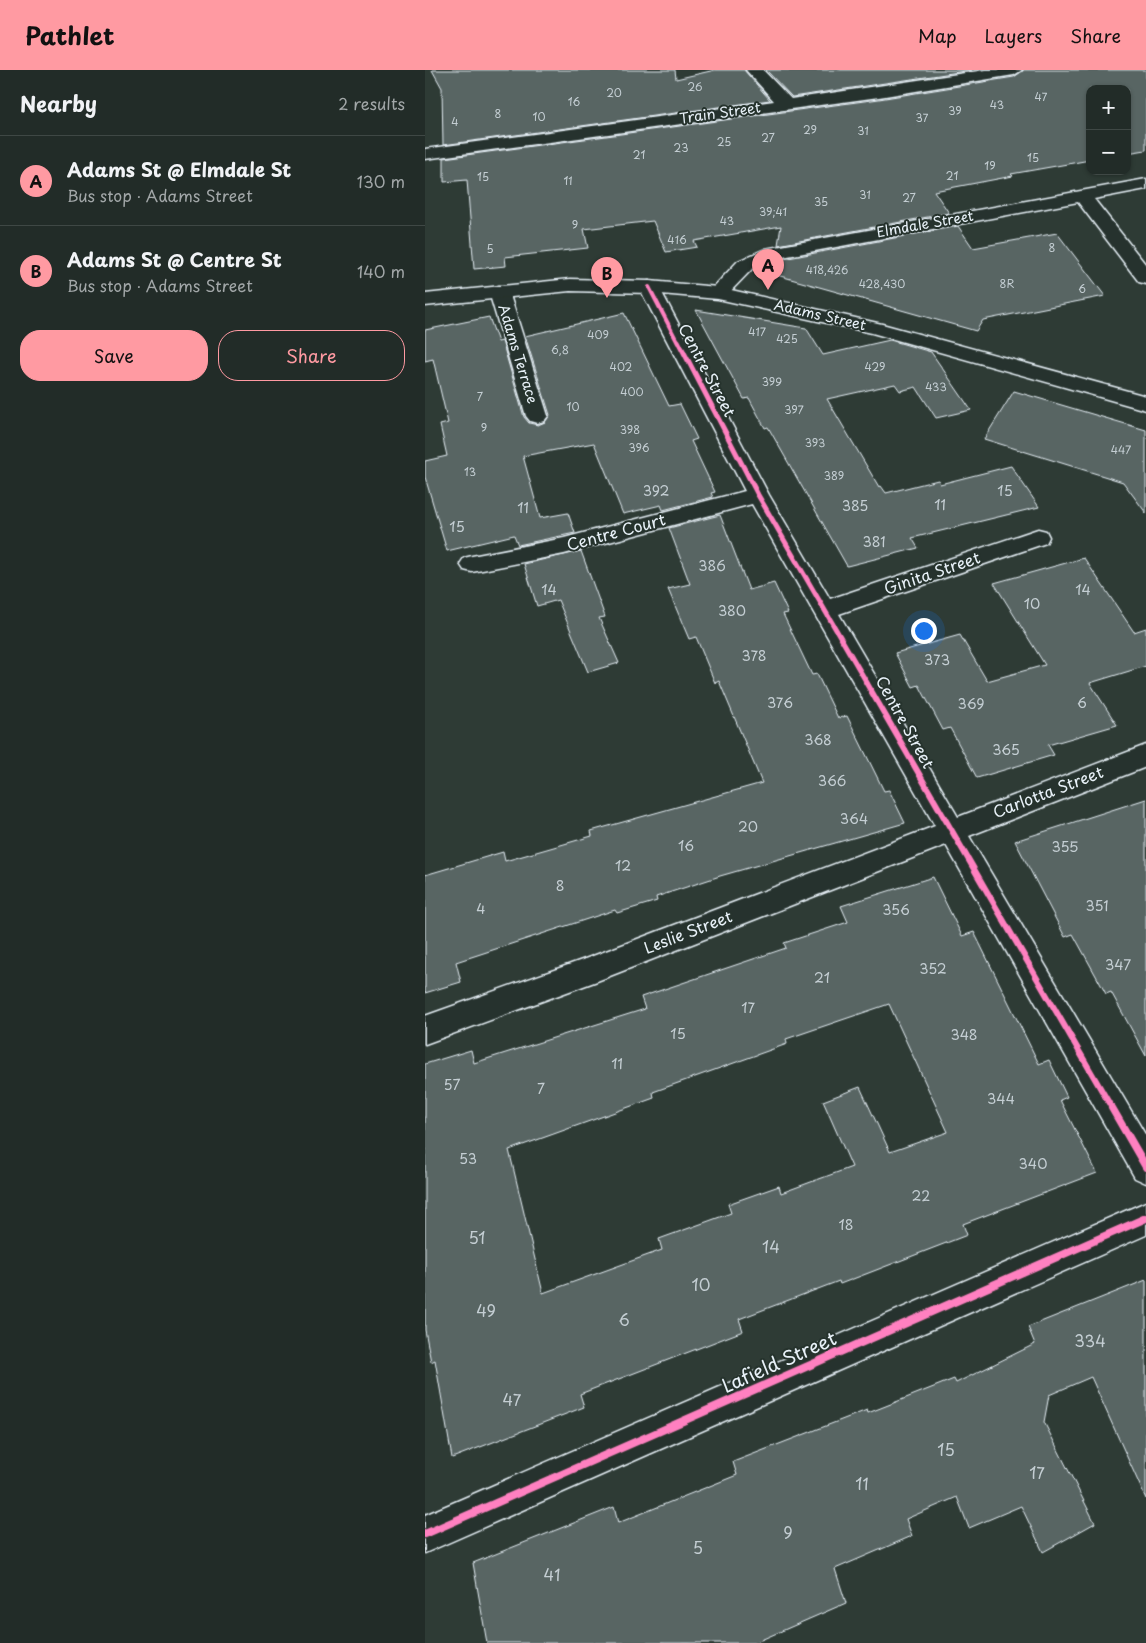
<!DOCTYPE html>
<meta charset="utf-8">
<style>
:root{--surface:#222c28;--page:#2e3834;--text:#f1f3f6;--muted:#a2a7a8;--line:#3f4845;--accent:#ff9aa2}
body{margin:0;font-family:"Playpen Sans",sans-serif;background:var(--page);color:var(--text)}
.controls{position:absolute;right:15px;top:15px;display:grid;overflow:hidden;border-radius:10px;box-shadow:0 1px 4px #0004}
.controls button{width:45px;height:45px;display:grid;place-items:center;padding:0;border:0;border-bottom:1px solid var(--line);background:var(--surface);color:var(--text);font:25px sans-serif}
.you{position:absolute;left:498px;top:560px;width:18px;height:18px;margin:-12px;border:4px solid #fff;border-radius:50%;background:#1a73e8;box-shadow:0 0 0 8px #1a73e833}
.badge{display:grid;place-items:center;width:32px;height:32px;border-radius:50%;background:var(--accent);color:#111;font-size:16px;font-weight:700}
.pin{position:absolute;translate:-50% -41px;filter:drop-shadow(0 1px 2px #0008)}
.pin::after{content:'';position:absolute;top:26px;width:18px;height:15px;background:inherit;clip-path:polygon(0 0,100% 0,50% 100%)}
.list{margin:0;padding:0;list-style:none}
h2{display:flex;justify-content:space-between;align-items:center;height:65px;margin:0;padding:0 20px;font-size:21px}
h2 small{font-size:16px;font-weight:400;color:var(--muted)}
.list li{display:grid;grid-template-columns:32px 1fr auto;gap:15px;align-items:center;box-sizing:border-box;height:90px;padding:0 20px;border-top:1px solid var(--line)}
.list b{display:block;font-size:19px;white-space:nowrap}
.list p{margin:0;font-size:16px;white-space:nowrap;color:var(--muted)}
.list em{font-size:16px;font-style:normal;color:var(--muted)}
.actions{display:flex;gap:10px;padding:15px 20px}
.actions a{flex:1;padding:11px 0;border:1px solid var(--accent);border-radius:20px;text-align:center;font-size:18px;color:var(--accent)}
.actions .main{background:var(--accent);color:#111}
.map{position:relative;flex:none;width:721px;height:1573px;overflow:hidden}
header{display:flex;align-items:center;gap:30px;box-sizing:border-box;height:70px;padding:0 25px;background:var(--accent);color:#111}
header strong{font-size:24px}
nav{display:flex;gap:28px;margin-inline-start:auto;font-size:18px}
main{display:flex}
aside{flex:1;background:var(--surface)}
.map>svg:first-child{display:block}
.building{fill:#596563;stroke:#e8f1f8;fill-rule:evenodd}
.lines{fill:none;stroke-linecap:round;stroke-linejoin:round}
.minor-casing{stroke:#e8f1f8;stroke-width:3}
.major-casing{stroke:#e8f1f8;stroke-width:3}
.minor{fill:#26332d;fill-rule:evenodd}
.major{fill:#26332d;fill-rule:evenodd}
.cycleway-far3-casing{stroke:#26332d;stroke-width:5.5}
.cycleway-far2-casing{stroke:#26332d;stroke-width:8}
.cycleway-far1-casing{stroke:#26332d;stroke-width:9}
.cycleway-casing{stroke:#26332d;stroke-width:11}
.cycleway-far3{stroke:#ff80c0;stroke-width:4}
.cycleway-far2{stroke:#ff80c0;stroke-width:5}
.cycleway-far1{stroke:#ff80c0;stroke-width:6}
.cycleway{stroke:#ff80c0;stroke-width:8}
.labels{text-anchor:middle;stroke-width:4;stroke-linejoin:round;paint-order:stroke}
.far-number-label{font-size:11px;fill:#c4ced3}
.far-street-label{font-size:14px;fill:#e8f1f8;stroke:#26332d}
.number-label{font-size:14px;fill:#c4ced3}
.street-label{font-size:16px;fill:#e8f1f8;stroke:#26332d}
.near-number-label{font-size:16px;fill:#c4ced3}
.near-street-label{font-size:19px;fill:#e8f1f8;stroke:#26332d}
</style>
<header>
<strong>Pathlet</strong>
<nav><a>Map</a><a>Layers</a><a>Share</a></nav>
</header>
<main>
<aside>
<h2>Nearby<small>2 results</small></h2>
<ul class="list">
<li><span class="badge">A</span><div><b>Adams St @ Elmdale St</b><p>Bus stop · Adams Street</p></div><em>130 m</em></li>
<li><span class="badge">B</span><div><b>Adams St @ Centre St</b><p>Bus stop · Adams Street</p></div><em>140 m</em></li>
</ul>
<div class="actions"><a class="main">Save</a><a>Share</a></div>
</aside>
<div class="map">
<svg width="721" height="1573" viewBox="0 0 721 1573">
<rect width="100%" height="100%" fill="#2e3b35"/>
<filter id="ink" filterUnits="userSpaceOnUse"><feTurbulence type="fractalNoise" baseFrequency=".02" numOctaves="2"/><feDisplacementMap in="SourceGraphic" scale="10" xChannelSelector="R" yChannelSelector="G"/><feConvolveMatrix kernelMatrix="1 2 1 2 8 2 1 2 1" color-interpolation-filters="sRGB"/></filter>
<g filter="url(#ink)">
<path class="building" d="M7,0H250L251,9L290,0H319L345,30L18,75L17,18Z
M341,0H547L367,27Z
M599,0H721V80L702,83V19H665V90L586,104L588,106L509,121L524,143L353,175L356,156L269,171L272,177L241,182L228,151L159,159L163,178L80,187L81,196L49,199L42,110L19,112V88L454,29L589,7Z
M533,156L548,178L632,163L680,226L558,250L551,261L348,204L350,191L353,190Z
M271,240L381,258L398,285L465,270L506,282L546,340L511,348L491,317L475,321L470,314L402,329L454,417L456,416L461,423L513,410L515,414L586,396L614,437L487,468L493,478L422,496L343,357L340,358L324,328L319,329Z
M199,243L244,336L255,334L272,369L266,371L290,422L286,423L288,427L238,440L236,435L198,444L169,373L98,386L115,448L143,443L150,463L93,475L89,465L22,481L0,407V391L22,386L15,355L23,353L8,289L0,291V260L64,247L73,272L77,271L99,347L104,353L113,355L120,352L125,345L100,266Z
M589,321L721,360V443L698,412L559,369Z
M295,445L324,520L349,513L363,543L358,544L387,605L392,604L413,648L422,646L459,721L464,720L480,753L295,806L231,827L232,831L192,843L190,840L31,892L36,912L0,923V805L78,782L80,791L167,766L166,761L337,713L294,611L290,613L271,567L264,569L243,519L265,514L244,458Z
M156,481L180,547L174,548L194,593L163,602L133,530L112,536L99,494Z
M659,488L709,562L721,558V596L665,613L692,655L623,675L629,685L552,708L525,658L518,660L494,615L488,617L470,583L535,565L562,611L620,595L569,513Z
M721,729V986L686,922L681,924L648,864L640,867L590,771Z
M508,807L537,866L549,862L614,994L624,990L642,1027L635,1030L672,1103L538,1154L542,1165L415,1214L414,1211L314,1249L318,1261L155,1324L159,1337L27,1388L10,1290L6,1292L0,1260V994L46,980L49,993L220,939L216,927L361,878L359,873L423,852L416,836ZM464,934L523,1062L465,1082L435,1017L398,1031L427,1097L356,1123L354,1116L303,1134L306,1143L234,1169L237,1180L118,1223L84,1080L229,1028L228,1022L362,974L361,969Z
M721,1210V1429L666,1307L624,1325L619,1352L670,1453L618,1482L596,1436L544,1458L532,1427L481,1449L487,1466L410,1499L421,1533L329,1573H62L48,1493L189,1437L193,1453L312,1405L308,1392L442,1340L443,1343L529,1309L531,1313L610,1274L603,1257Z"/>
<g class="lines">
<defs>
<path id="minor" d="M321,0H338L366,29L560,0H597L589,5L454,27L0,89V79L349,31Z
M721,109V119L669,129L721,195V214L714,212L653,132L352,188L327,199L300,227H286L283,223L313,191L340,179Z
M224,211L231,213L234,217L344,425L405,529L613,459L621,461L624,467L621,473L414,544L533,747L721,675V697L544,766L721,1066V1113L710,1108L521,775L172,911L0,974V946L160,889L510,756L327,434L139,484L47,502L39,500L35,494L39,488L47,486L139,468L320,421L214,217L217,213Z
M74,216L81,218L84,222L123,346L119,351L112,353L105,351L101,346L64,222L67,218Z
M721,1132V1165L0,1483V1445Z"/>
<path id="major" d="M145,209L224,211L293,217L457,254L721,326V340L447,263L293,229L224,223L145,221L0,236V224Z"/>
</defs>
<use href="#minor" class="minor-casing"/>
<use href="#major" class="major-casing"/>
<use href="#minor" class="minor"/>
<use href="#major" class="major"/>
<defs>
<path id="cycleway-far3" d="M224,217L253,273"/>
<path id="cycleway-far2" d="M253,271L333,425L442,613"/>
<path id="cycleway-far1" d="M441,612L688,1040"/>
<path id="cycleway" d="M687,1038L721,1097
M0,1464L721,1148"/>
</defs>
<use href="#cycleway-far3" class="cycleway-far3-casing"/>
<use href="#cycleway-far2" class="cycleway-far2-casing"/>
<use href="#cycleway-far1" class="cycleway-far1-casing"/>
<use href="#cycleway" class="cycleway-casing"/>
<use href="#cycleway-far3" class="cycleway-far3"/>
<use href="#cycleway-far2" class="cycleway-far2"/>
<use href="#cycleway-far1" class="cycleway-far1"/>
<use href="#cycleway" class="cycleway"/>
</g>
</g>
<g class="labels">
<g class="far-number-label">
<text x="270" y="21">26</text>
<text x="189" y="27">20</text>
<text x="616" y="31">47</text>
<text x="149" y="36">16</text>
<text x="572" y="39">43</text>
<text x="530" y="45">39</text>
<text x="73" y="48">8</text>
<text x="114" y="51">10</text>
<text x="497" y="52">37</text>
<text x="30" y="56">4</text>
<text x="385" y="64">29</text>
<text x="438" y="65">31</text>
<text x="343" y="72">27</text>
<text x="299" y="76">25</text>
<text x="256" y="82">23</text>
<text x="214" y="89">21</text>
<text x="608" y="92">15</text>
<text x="565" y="100">19</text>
<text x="527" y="110">21</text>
<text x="58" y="111">15</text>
<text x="143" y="115">11</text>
<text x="440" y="129">31</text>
<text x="484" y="132">27</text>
<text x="396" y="136">35</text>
<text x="348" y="146">39;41</text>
<text x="302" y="155">43</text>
<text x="150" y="159">9</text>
<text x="252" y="174">416</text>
<text x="627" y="182">8</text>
<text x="65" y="183">5</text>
<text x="402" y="204">418,426</text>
<text x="457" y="218">428,430</text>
<text x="582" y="218">8R</text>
<text x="657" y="223">6</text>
<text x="332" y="266">417</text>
<text x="173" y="269">409</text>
<text x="362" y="273">425</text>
<text x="135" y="284">6,8</text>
<text x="196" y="301">402</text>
<text x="450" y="301">429</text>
<text x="347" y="316">399</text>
<text x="511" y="321">433</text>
<text x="207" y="326">400</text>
<text x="55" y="331">7</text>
<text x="148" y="341">10</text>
<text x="369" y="344">397</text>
<text x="59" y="362">9</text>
<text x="205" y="364">398</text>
<text x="390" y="377">393</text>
<text x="214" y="382">396</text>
<text x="696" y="384">447</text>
<text x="45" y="406">13</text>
<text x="409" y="410">389</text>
</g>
<g class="far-street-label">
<text transform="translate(295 43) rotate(-8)" y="5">Train Street</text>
<text transform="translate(500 154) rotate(-10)" y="5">Elmdale Street</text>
<text transform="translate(395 245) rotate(13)" y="5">Adams Street</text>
<text transform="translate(93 284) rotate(73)" y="5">Adams Terrace</text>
</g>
<g class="number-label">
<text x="231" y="426">392</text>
<text x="580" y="426">15</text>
<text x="515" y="440">11</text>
<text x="430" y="441">385</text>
<text x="98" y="443">11</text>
<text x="32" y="462">15</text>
<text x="449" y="477">381</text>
<text x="287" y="501">386</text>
<text x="124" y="525">14</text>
<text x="658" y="525">14</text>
<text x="607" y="539">10</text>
<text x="307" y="546">380</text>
<text x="329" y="591">378</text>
<text x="512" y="595">373</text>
<text x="355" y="638">376</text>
<text x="657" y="638">6</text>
<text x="546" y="639">369</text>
<text x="393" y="675">368</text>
<text x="581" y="685">365</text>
<text x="407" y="716">366</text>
<text x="429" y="754">364</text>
<text x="323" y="762">20</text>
<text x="261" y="781">16</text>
<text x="640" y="782">355</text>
<text x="198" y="801">12</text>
<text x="135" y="821">8</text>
<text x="672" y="841">351</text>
<text x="56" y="844">4</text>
<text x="471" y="845">356</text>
<text x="693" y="900">347</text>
<text x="508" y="904">352</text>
<text x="397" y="913">21</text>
<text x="323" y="943">17</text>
<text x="253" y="969">15</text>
<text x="539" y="970">348</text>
<text x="192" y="999">11</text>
<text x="27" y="1020">57</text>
<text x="116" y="1024">7</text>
<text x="576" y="1034">344</text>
<text x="43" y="1094">53</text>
<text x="608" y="1099">340</text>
<text x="496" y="1131">22</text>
<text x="421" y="1160">18</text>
</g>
<g class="street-label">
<text transform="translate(282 300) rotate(62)" y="6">Centre Street</text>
<text transform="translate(191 462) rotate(-15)" y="6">Centre Court</text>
<text transform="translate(507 503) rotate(-19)" y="6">Ginita Street</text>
<text transform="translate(480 652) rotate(61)" y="6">Centre Street</text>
<text transform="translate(623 722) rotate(-21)" y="6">Carlotta Street</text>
<text transform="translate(263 862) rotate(-21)" y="6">Leslie Street</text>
</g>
<g class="near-number-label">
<text x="52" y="1174">51</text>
<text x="346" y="1183">14</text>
<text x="276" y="1221">10</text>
<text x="61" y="1247">49</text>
<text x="199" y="1256">6</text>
<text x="665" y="1277">334</text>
<text x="87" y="1336">47</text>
<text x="521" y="1386">15</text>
<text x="612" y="1409">17</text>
<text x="437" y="1420">11</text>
<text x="363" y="1469">9</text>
<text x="273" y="1484">5</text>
<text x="127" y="1511">41</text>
</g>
<g class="near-street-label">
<text transform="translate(354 1292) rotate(-24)" y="7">Lafield Street</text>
</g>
</g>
</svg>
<div class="controls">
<button>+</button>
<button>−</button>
</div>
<div class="you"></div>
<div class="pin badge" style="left:343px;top:220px">A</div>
<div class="pin badge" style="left:182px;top:228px">B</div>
</div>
</main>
